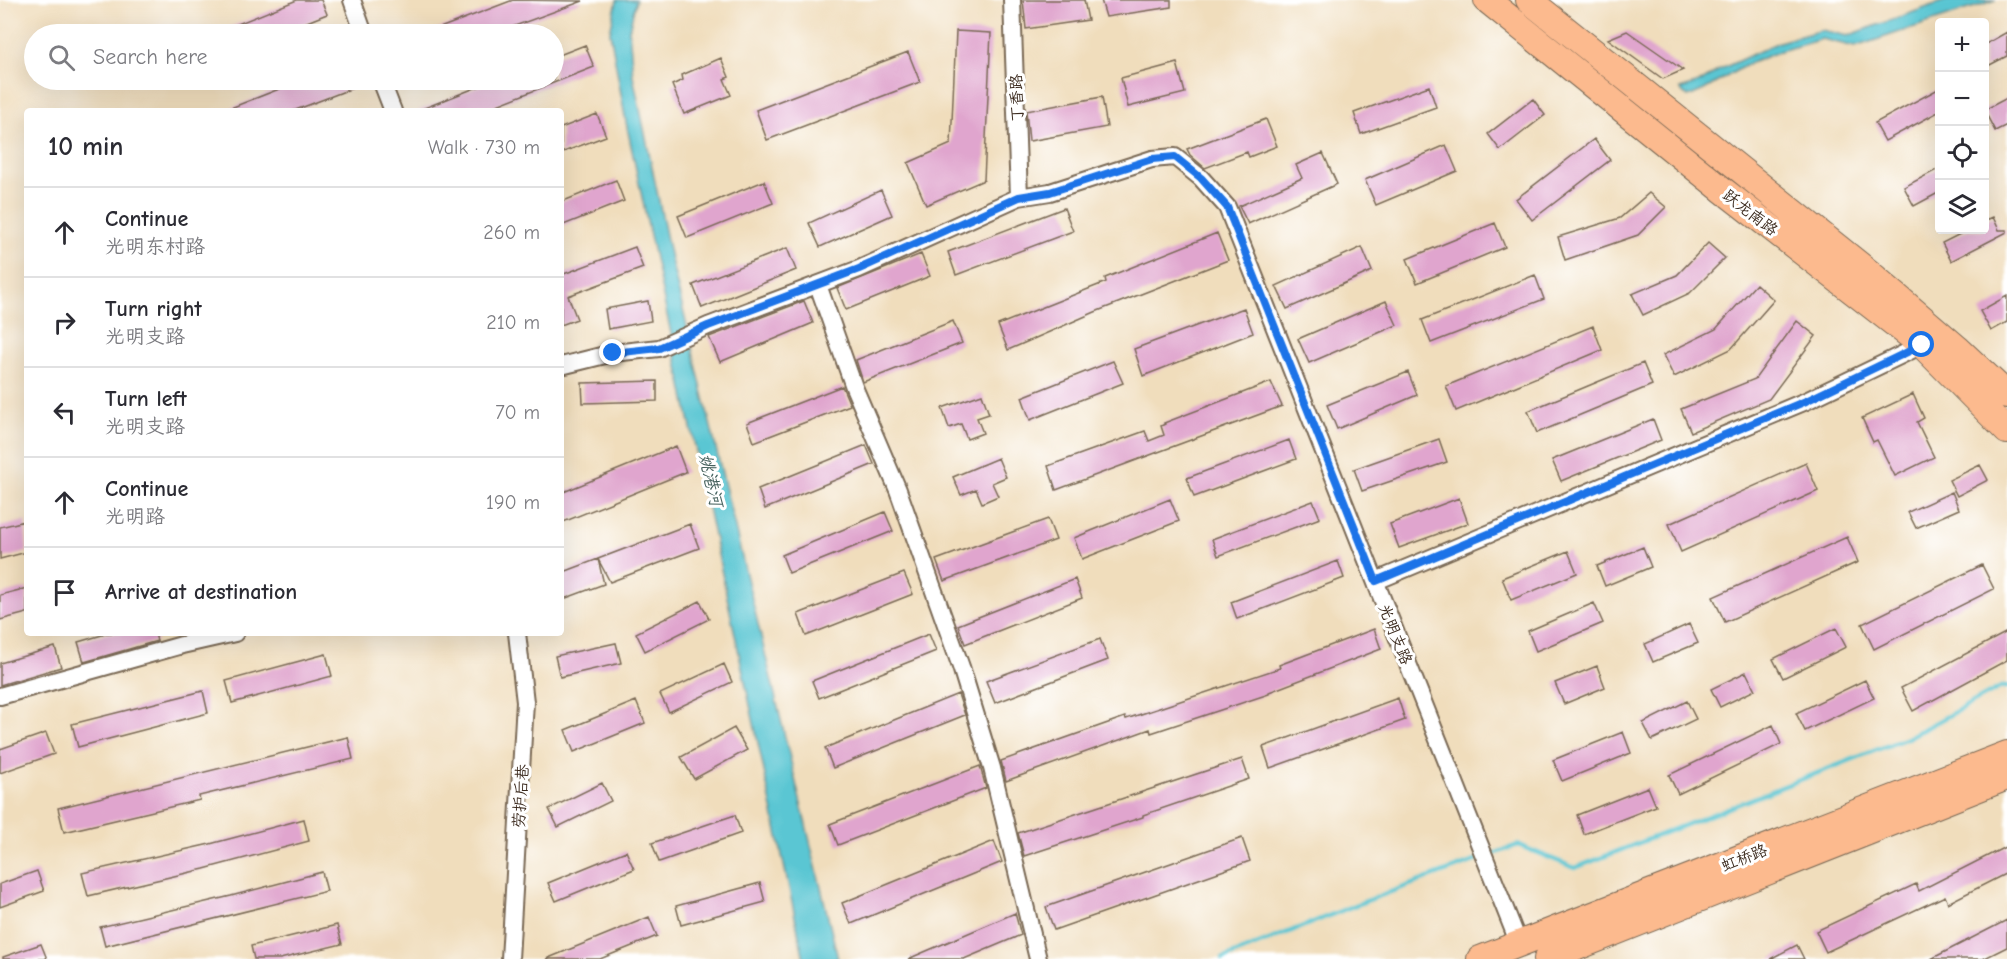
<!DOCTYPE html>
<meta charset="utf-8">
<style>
:root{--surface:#fff;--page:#f2f2f3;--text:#2b2b33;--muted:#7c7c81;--line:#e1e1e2}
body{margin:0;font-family:"Comic Neue","LXGW WenKai TC",sans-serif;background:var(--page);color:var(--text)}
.controls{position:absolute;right:18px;top:18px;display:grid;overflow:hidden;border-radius:6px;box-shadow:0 6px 24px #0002}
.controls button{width:54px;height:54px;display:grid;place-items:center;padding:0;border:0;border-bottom:2px solid var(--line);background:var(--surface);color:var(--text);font:30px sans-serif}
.stop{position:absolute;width:18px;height:18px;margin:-14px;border:4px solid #1a73e8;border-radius:50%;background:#fff}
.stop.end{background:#1a73e8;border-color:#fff;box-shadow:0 2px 6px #0008}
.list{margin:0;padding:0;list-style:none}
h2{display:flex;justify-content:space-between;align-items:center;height:78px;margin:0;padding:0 24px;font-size:26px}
h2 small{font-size:20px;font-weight:400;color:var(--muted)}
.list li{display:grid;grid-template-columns:39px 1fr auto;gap:18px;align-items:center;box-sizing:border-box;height:90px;padding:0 24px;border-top:2px solid var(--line)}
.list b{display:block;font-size:22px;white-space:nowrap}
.list p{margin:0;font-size:20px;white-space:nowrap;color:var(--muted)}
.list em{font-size:20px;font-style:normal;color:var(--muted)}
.icon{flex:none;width:33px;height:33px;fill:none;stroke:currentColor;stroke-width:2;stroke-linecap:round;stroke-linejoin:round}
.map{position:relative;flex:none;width:2007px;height:959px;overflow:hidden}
.search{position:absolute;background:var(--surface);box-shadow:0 6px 24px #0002;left:24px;top:24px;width:540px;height:66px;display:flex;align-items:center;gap:15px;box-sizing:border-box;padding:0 21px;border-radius:33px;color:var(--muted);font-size:22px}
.panel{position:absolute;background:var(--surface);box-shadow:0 6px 24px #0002;left:24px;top:108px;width:540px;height:528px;border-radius:6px}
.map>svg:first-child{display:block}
.water{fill:#5ac6d3;stroke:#4a7878;stroke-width:1.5}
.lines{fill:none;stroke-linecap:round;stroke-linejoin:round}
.stream{stroke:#5ac6d3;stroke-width:4.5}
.building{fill:#e0a5ce}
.street-casing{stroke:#7a6955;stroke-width:20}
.primary-casing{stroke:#7a6955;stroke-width:28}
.street{stroke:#fff;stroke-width:16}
.primary{stroke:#fcba8e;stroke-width:26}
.route{stroke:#1a73e8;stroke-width:8}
.labels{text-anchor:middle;stroke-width:6;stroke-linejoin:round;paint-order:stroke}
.street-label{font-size:16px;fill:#3b2a1e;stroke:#fff}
.water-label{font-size:18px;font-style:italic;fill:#46615d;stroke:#fff}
</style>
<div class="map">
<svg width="2007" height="959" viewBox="0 0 2007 959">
<rect width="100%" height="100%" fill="#fff"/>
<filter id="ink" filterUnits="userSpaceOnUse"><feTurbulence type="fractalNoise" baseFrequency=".0167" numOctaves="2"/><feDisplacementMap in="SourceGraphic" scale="12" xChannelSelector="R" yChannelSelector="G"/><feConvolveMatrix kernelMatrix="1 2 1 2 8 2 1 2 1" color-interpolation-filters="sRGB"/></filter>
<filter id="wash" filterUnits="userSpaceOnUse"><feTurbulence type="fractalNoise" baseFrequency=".008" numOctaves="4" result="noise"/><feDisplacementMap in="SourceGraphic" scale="24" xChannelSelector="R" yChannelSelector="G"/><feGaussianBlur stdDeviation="1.35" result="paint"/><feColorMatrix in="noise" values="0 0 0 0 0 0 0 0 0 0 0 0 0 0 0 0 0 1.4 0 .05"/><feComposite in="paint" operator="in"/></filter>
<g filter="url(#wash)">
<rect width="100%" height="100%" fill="#f0ddbc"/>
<path class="water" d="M617,0H636L629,30L633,76L672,264L838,959H804L626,122L610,32Z
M1947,0H1996L1855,47L1822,39L1780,51L1746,65L1704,90L1688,97L1680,89L1699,83L1719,70L1779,42L1822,30L1847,36Z"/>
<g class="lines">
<path class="stream" d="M1222,959L1358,904L1518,845L1575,868L1907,738L2001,687H2007"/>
</g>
<g id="blocks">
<path class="building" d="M297,0H321L327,14L277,34H213Z
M513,0L583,1L493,34H424Z
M1023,0H1084L1088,20L1026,29Z
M1101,0H1171V7L1106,17Z
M956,31L991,33L984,180L926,205L908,163L951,144Z
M1627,31L1683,70L1663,79L1608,39Z
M2007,32V56L1984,68V45Z
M585,45L594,67L482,111H417L495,80H554V57Z
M908,52L920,82L767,140L756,110Z
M721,58L729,77L724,79L731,95L684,114L672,85L683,80L682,75Z
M1177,63L1185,93L1128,107L1121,78Z
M302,80L371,81L293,111H223Z
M1429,86L1436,107L1361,134L1354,113Z
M1940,88V111L1885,141L1875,123Z
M1102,97L1107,127L1029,141L1026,111Z
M2007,98V125L1995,131L1984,110Z
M1533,99L1545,115L1500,150L1488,134Z
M597,114L606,136L561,153V128Z
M1266,119L1277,146L1249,157L1247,152L1205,168L1190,155L1187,149Z
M1594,139L1610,160L1532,220L1516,199Z
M1446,145L1457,171L1376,205L1365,180Z
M1323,153L1337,184L1248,224L1239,206L1302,178L1296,165Z
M1940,168V192L1914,206L1904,187Z
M616,180L624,201L561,226V202Z
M764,181L773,203L687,238L678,216Z
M881,190L892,215L820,247L809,223Z
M1649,193L1666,207L1638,235L1565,260L1558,237L1620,218Z
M1064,208L1073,231L956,275L948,252Z
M1993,217L1999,230H2007V232L1951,261L1942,243L1968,230H1984V221Z
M1495,223L1505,247L1417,283L1407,259Z
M1217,233L1228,260L1095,312L1008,350L998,325L1106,282L1105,278Z
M1708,243L1725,258L1690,293L1643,315L1632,294L1677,275Z
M635,247L643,268L568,296L577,319L561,325V275Z
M1362,247L1372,271L1287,309L1276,286Z
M787,248L796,270L702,308L693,285Z
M921,254L930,276L846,310L837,288Z
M1535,275L1544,299L1431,343L1422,320Z
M1756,284L1774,300L1731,349L1674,377L1663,355L1716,329Z
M2007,296V322L1991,331L1980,311Z
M648,301L651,321L608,329L605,309Z
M804,301L813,323L720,362L709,337Z
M1386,301L1397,325L1309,363L1298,339Z
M1244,308L1253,333L1143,376L1134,349Z
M953,321L962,343L863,382L856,360Z
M1797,321L1816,336L1769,399L1691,432L1681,409L1755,379Z
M1593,326L1602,350L1456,411L1446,386Z
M1113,361L1123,383L1030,420L1022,397Z
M1643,363L1652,385L1537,433L1528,411Z
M1408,372L1417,395L1337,429L1327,405Z
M657,381V401L583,403L582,383Z
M1271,382L1282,406L1056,490L1048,466L1145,431L1149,441L1164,435L1161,426L1165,424L1164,423Z
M842,386L850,405L754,442L747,423Z
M982,394L989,414L977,418L983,433L967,439L961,424L949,428L942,408Z
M1913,394L1924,418L1917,422L1934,457L1895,476L1877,440L1873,442L1862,418Z
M1653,419L1661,440L1561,481L1552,460Z
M1439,439L1447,462L1362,491L1354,469Z
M1289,440L1296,459L1194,497L1187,478Z
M866,445L874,464L765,509L758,489Z
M676,446L686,472L561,523V493Z
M998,458L1006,477L992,483L998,496L982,503L976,489L961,495L953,477Z
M1806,463L1818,491L1681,552L1669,524Z
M1980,465L1988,480L1957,496L1949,480Z
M1952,492L1959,509L1916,528L1908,512Z
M1459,498L1468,523L1399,548L1390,524Z
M1170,499L1179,521L1082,559L1074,538Z
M1313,501L1320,518L1218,556L1212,539Z
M885,512L893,531L789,573L782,555Z
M1048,519L1056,540L944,581L936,560Z
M25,521L27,552L0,559V527Z
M690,524L699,548L610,582L598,559Z
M1847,537L1858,562L1725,622L1713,597Z
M1643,547L1651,567L1605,586L1597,566Z
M1568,551L1577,573L1511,600L1502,578Z
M598,559L604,584L561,600V573Z
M1338,561L1344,578L1237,619L1231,602Z
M1982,565L1994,589L1874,649L1862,624Z
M904,573L913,594L806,636L798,614Z
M1075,579L1082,598L965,644L958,625Z
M27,588V613L0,620V595Z
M700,601L709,619L645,651L636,633Z
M1594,603L1603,623L1536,651L1528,631Z
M1689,624L1698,643L1653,662L1645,644Z
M1836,628L1846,647L1783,678L1773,659Z
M1374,629L1381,649L1269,692V694L1151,733L1150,729L1006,781L1001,761L1125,717L1126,719L1280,668L1279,665Z
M2007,632V660L1913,711L1901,688Z
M109,633H155L157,641L84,662L78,642Z
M929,634L936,651L819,698L812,681Z
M1100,639L1108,660L995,703L986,681Z
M616,643L621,663L560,677L555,656Z
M55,647L61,667L0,685V663Z
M326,654L332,676L232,703L226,681Z
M724,664L732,682L669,712L660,694Z
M1597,666L1605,687L1564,704L1555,683Z
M1746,672L1755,690L1720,707L1711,689Z
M1865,680L1874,698L1805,731L1796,713Z
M203,691L208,713L78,747L72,724Z
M958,694L965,715L833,768L825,748Z
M1398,698L1405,720L1270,768L1263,747Z
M636,701L645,723L574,752L565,730Z
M1687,701L1696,719L1652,740L1643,723Z
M1773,725L1781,744L1678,794L1669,775Z
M734,728L747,750L694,779L681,757Z
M1623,732L1631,753L1562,781L1553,760Z
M46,733L54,754L0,773V749Z
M348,737L353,759L199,796L200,800L64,832L58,808Z
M1242,759L1249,779L1143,815V817L1024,856L1018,833Z
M980,766L986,788L838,845L830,824Z
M602,783L611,801L558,827L549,809Z
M1648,787L1656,806L1584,834L1577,815Z
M735,815L741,833L659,862L652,843Z
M304,819L309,841L204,869L88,896L82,873L210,844Z
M1242,838L1250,861L1054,930L1046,907Z
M994,841L1002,862L851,924L842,903Z
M2007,846V873L1948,903L1945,896L1826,952L1816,931L1916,884L1919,891Z
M626,851L634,869L556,901L548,883Z
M37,871L44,891L0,907V884Z
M322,872L327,891L105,946L100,927L231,896Z
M760,883L765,902L681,925L676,906Z
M1015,913L1021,935L964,959H908Z
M649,917L657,936L600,959H546Z
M2007,920V947L1983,959H1931Z
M337,925L342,944L280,959H254L251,946Z
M41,944L47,959H3V957Z
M1797,945L1804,959H1770Z"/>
</g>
</g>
<g filter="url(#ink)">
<use href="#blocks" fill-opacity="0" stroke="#7a6955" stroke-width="1.5"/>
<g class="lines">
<defs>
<path id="street" d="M352,0L364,34
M1012,0L1019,197
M381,80L393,111
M818,285L854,387L898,490L961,667L992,768L1038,959
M561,366L613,353L659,348L708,326L859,269L1019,197L1050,192L1152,159L1175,157L1201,178L1227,207L1519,944
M1376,581L1806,401L1922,345
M0,696L182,645L235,633
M510,959L525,702L517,633"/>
<path id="primary" d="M1487,0L1724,191L1922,345L2007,431
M1529,0L1872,275L1957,348L2007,395
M1480,959L2007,754
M1547,959L2007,777"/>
</defs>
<use href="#street" class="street-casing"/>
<use href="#primary" class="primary-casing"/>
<use href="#street" class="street"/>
<use href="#primary" class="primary"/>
</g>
</g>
<g class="lines" filter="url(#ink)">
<path class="route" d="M613,353L659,348L708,326L859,269L1019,197L1050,192L1152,159L1175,157L1201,178L1227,207L1376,581L1806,401L1922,345"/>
</g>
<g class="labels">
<g class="street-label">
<text transform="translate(1016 98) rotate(-92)" y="6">丁香路</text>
<text transform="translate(1751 212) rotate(38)" y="6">跃龙南路</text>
<text transform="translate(1396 634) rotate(68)" y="6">光明支路</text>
<text transform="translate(520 796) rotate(-86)" y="6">劳护后巷</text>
<text transform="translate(1744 857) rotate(-21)" y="6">虹桥路</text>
</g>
<g class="water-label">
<text transform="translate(711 480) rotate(77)" y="6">姚港河</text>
</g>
</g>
</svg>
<div class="controls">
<button>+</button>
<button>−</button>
<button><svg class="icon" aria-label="locate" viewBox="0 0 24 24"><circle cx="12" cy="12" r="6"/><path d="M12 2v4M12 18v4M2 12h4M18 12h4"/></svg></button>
<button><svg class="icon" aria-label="layers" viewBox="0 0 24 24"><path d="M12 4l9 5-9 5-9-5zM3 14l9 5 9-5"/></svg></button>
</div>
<div class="stop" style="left:1922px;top:345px"></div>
<div class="stop end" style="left:613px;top:353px"></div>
<div class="search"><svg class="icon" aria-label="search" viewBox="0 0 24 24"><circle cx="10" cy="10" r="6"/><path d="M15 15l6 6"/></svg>Search here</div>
<section class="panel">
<h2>10 min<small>Walk · 730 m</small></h2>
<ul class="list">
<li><svg class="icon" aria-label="ahead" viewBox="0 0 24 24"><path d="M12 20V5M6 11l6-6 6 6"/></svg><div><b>Continue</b><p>光明东村路</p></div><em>260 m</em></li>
<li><svg class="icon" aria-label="right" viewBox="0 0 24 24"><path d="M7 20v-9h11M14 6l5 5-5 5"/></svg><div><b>Turn right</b><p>光明支路</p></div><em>210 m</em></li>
<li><svg class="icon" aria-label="left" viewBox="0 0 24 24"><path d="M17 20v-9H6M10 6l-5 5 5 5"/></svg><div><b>Turn left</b><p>光明支路</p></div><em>70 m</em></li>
<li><svg class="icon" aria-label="ahead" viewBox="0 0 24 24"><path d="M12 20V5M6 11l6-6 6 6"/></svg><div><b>Continue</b><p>光明路</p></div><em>190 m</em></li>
<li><svg class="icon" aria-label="arrive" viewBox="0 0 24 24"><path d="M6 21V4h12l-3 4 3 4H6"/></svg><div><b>Arrive at destination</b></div></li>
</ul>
</section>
</div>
